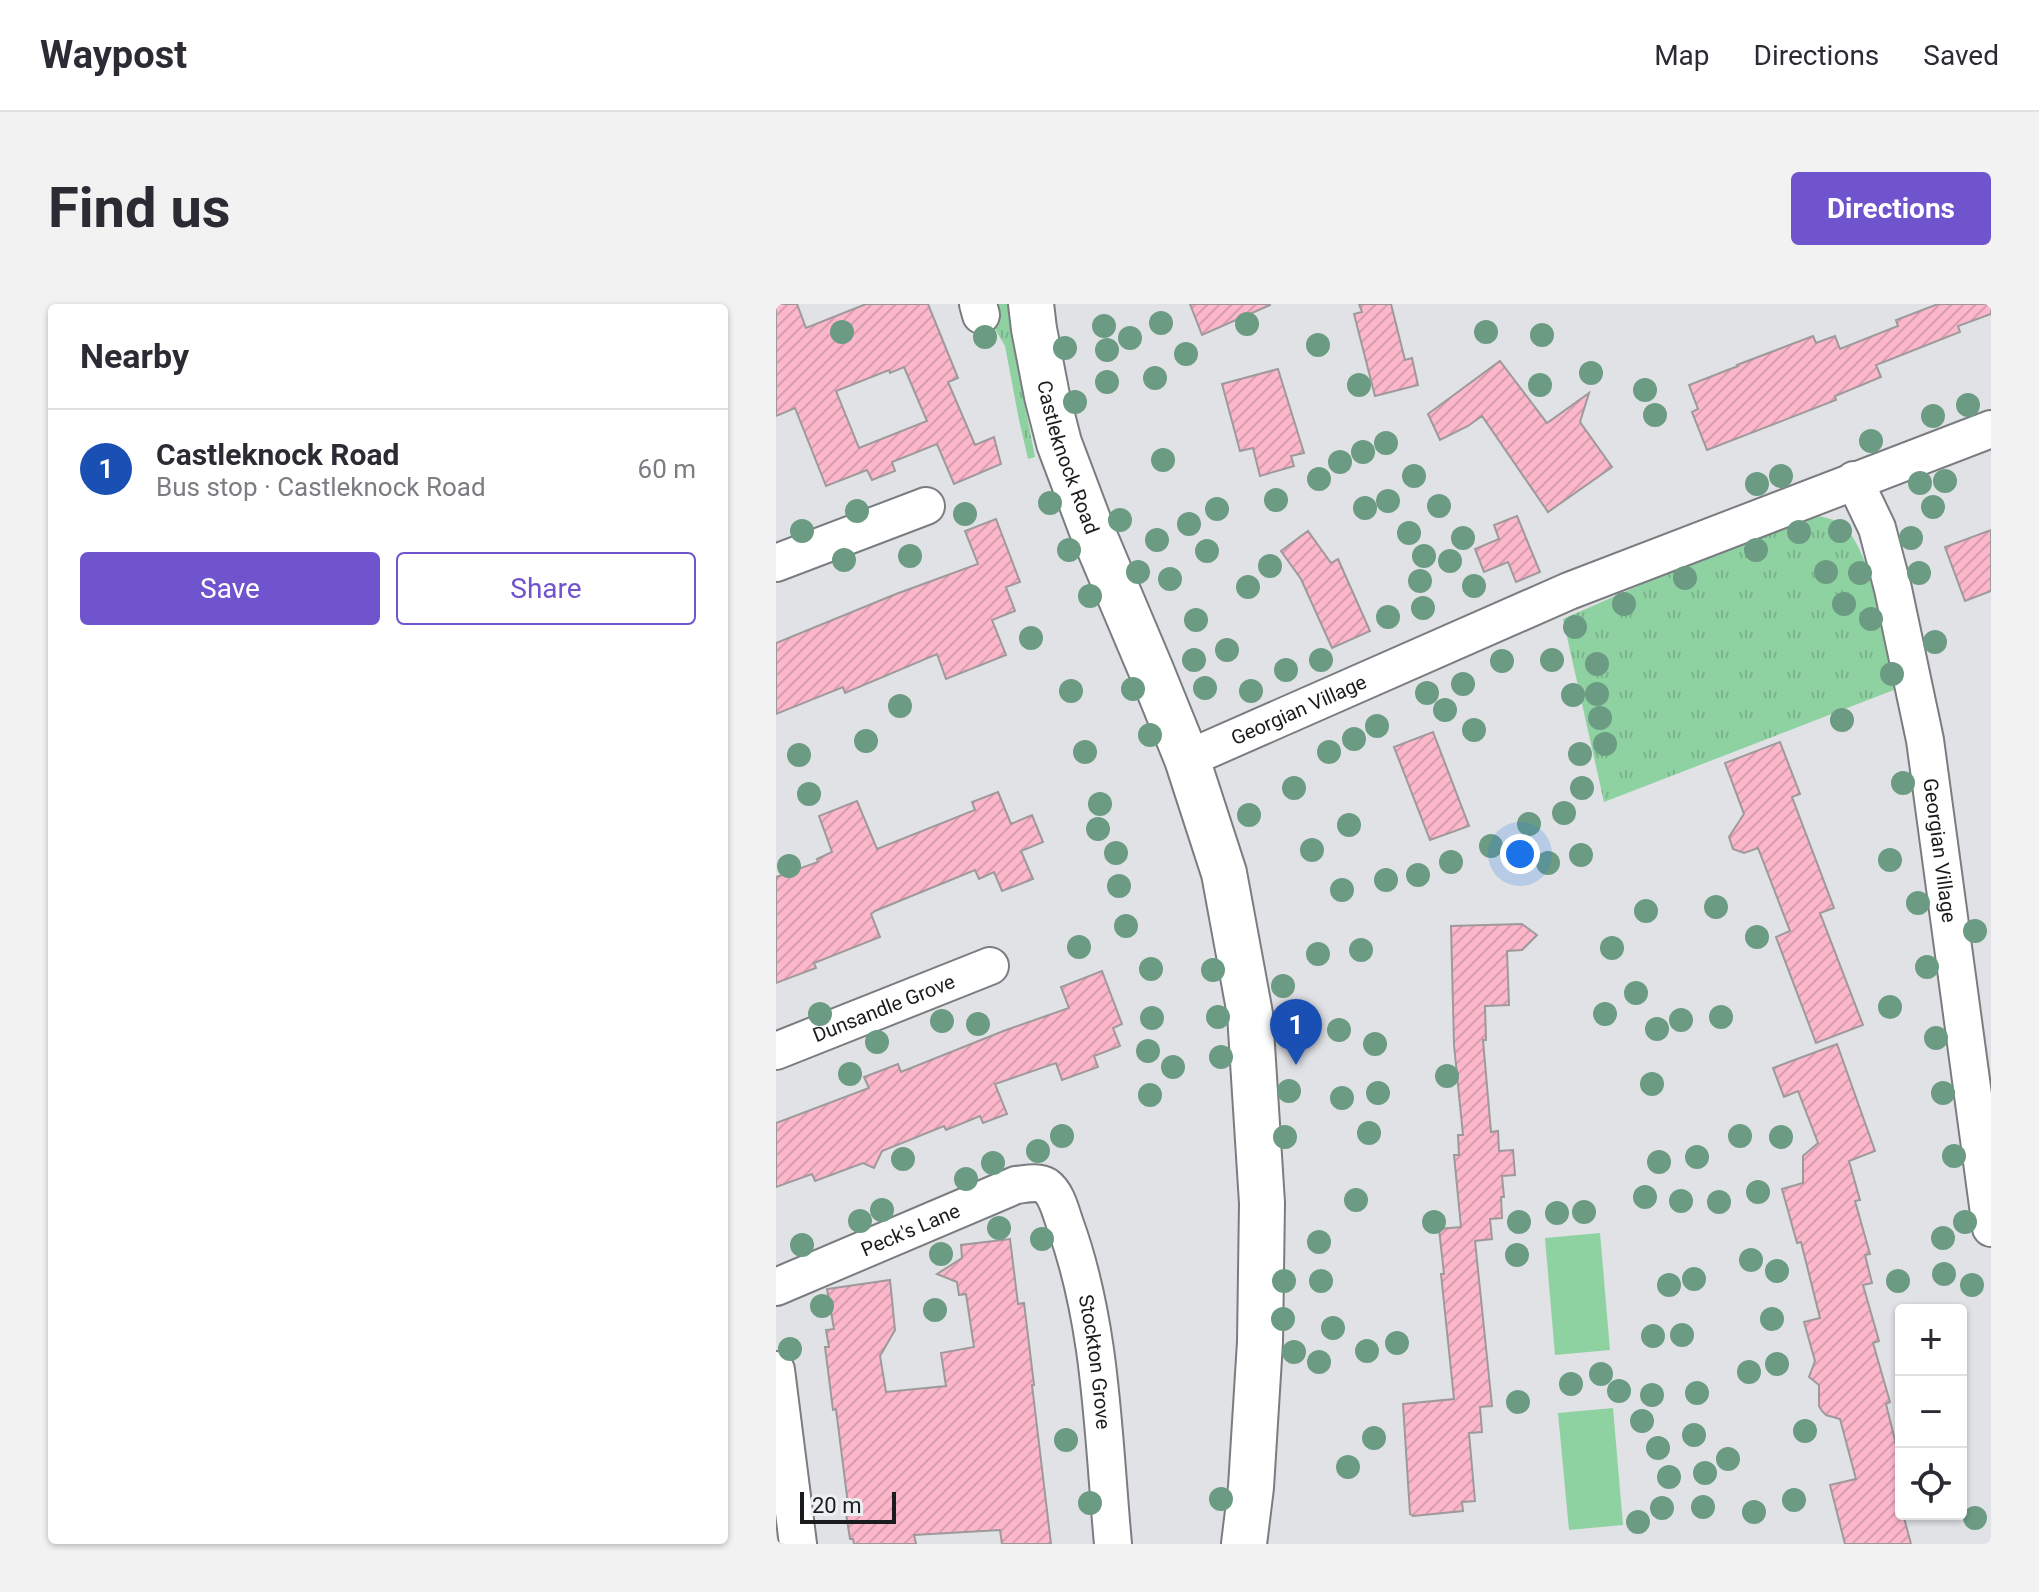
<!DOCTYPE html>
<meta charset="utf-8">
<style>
:root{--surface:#fff;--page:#f2f2f3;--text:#2b2b33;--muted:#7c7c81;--line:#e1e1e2;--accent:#7054ce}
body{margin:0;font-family:Roboto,sans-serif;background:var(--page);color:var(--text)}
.controls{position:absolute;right:24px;bottom:24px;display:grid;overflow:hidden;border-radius:8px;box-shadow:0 2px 6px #0004}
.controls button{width:72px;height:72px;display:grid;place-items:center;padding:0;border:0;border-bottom:2px solid var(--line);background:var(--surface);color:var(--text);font:40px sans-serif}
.scale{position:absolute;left:24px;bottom:20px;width:96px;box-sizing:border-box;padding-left:8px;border:4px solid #1a1b1c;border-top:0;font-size:22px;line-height:28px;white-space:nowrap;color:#1a1b1c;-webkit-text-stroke:6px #edf0f3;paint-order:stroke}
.you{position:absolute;left:744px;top:550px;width:28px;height:28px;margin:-20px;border:6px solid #fff;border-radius:50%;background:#1a73e8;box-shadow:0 0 0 12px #1a73e833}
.badge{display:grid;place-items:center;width:52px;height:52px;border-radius:50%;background:var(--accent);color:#fff;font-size:26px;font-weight:700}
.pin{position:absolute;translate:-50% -66px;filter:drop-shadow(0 2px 4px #0008)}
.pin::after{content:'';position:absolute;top:42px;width:28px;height:24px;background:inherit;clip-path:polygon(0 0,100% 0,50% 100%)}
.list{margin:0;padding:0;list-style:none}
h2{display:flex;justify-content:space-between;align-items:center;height:104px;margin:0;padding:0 32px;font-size:34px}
h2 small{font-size:26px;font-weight:400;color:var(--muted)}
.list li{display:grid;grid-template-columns:52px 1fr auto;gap:24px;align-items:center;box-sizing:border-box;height:120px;padding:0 32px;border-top:2px solid var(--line)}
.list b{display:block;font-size:30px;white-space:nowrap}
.list p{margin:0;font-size:26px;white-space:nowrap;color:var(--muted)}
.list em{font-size:26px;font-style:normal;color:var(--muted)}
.actions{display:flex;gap:16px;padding:24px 32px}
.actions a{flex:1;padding:18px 0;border:2px solid var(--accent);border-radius:8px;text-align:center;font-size:28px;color:var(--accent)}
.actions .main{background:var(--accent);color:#fff}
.icon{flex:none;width:44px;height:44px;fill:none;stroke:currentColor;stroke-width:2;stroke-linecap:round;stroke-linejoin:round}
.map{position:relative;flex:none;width:1215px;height:1240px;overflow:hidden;border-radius:8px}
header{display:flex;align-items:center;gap:48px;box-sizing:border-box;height:112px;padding:0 40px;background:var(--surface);border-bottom:2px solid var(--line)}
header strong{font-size:38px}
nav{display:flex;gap:44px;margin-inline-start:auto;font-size:28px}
.intro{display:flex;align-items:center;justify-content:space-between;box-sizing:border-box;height:192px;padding:0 48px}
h1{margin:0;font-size:56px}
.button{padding:20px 36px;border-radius:8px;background:var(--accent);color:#fff;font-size:28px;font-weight:700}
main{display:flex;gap:48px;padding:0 48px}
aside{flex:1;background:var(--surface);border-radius:8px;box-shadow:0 2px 6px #0004}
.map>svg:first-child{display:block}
.grass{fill:url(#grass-tufts)}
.park{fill:#8fd2a1}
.building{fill:url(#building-hatch);stroke:#9e999a;stroke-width:2;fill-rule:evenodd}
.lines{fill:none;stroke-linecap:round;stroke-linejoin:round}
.minor-casing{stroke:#7a7d80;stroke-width:40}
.major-casing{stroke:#7a7d80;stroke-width:48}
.minor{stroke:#fff;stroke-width:36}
.major{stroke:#fff;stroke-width:44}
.tree{fill:#6c9b83}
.labels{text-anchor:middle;stroke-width:6;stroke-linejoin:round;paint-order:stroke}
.street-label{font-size:20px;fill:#1a1b1c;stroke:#edf0f3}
</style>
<header>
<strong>Waypost</strong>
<nav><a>Map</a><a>Directions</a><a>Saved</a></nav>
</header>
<div class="intro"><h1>Find us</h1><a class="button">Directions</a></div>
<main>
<aside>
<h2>Nearby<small></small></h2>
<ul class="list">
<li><span class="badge" style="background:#1a4fb4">1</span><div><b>Castleknock Road</b><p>Bus stop · Castleknock Road</p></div><em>60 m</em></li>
</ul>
<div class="actions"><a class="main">Save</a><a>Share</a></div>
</aside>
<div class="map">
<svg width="1215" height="1240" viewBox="0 0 1215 1240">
<defs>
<pattern id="grass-tufts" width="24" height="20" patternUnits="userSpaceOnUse" patternTransform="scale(2)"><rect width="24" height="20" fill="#8fd2a1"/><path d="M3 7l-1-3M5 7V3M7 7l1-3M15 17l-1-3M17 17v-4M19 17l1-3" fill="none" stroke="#7bb48a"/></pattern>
<pattern id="building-hatch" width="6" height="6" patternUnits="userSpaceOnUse" patternTransform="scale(2)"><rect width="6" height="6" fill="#fcb7cb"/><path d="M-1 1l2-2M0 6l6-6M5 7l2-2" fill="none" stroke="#d79dae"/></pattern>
</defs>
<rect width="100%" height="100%" fill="#e0e2e6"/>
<path class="grass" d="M210,0H232L235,29L259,153L252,155L243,116L229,42L215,18Z
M1043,212C1050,214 1061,216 1066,220C1095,245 1114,345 1123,384L828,498L787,315L921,256Z"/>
<path class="park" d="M824,929L834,1046L779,1051L769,934Z
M837,1104L847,1221L793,1226L782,1109Z"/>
<path class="building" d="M0,0H21L30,24L90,0H152L182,74L172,78L199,141L218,133L225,160L178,180L161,140L116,158L119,167L96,176L91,166L50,182L19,104L0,112ZM128,63L151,117L83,144L60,87L113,66L114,69Z
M414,0H494V1L426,31Z
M583,0H615L629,56L636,54L642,81L599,92L578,10L586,8Z
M1162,0H1215V10L1182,22L1184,28L1100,61L1105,73L1059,92L1060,96L931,146L916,108L922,105L913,81L962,62L961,61L1037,32L1040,39L1059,32L1064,45L1122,22L1120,16Z
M724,57L771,119L813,89L804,118L836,163L772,208L706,112L692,122L664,136L652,110Z
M502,65L528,149L515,152L518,162L484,172L477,144L464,147L446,80Z
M741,212L764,268L740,278L732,258L708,268L699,245L723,235L718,221Z
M220,215L244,278L230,283L239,307L216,316L230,351L170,375L161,350L69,389L67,383L0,410V339L120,290L202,260L189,227Z
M1215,226V287L1189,297L1169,243Z
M532,227L555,259L562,255L594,327L556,344L525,275L505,247Z
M657,428L693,522L654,536L618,443Z
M1004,438L1024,490L1016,493L1058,604L1044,609L1087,721L1040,739L1000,633L1014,627L982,544L968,549L957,545L953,533L968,510L949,459Z
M222,488L235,520L256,511L267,538L245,547L257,575L226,587L218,568L203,575L199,566L99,607L95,610L104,633L38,659L40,664L0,679V573L42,558L41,555L56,548L43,512L81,497L101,545L199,506L196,498Z
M746,620L761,631L746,646L731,647L733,701L709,702L710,736H707L715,828L722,827L723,847L737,846L739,871L726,872L728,893H725L726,914L714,915L716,935L699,937L716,1102L704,1103L706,1128L693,1129L699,1197L686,1198L687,1207L637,1212L634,1210L627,1100L678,1095L665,970H668L663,925L685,923L678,851H683L682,831H687L678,741L675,622Z
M326,667L346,720L337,724L344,742L318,752L322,763L286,776L280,759L219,780L231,810L207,819L204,812L170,826L168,822L106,847L98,864L87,859L39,877L36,870L0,883V819L93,784L88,773L104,767L122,760L125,768L230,726L293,704L285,683Z
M1061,740L1099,847L1073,857L1084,896L1079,897L1094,950L1089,951L1096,979L1087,981L1103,1037L1097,1039L1114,1098L1110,1100L1125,1160V1210H1127L1135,1240H1069L1054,1181L1080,1175L1064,1115L1050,1111L1046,1107L1043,1102V1081L1033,1073L1039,1057L1028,1018L1044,1014L1025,938L1021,939L1006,885L1027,879V852L1042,839L1022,787L1008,793L997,764Z
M234,935L242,1000L248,999L258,1081H256L275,1240H226L224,1226L138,1231L140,1240H78L77,1235H74L70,1209L73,1208L60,1105L57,1106L49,1043H53L50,1026L58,1025L51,985L114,976L119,1026L104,1052L110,1088L170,1082L165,1049L198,1043L190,990L183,991L181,978L161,970L186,954L185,941Z"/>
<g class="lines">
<defs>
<g id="minor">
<path d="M202,0L205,11"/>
<path id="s1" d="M1078,176L1101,224L1117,285L1149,436L1215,924"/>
<path d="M0,259L150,202"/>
<path id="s2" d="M411,455L793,287L1215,125"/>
<path id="s3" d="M0,747L214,662"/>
<path id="s4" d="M0,983L240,881C250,880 262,877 270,882C281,890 285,909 289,920C326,1022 327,1133 337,1240"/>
<path d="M0,1066L22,1240"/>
</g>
<g id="major">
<path id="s5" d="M255,0L258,25L271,92L283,139L315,224L375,366L411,455L448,569L474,710L486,899L484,1038L475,1183L468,1240"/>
</g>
</defs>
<use href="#minor" class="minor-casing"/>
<use href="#major" class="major-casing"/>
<use href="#minor" class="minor"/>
<use href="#major" class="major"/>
</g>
<g class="tree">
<circle cx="385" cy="19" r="12"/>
<circle cx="471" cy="20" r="12"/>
<circle cx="328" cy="22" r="12"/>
<circle cx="66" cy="28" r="12"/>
<circle cx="710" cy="28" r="12"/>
<circle cx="766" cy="31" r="12"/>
<circle cx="209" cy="33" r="12"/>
<circle cx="354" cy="34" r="12"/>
<circle cx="542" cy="41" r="12"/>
<circle cx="289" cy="44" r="12"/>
<circle cx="331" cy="46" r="12"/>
<circle cx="410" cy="50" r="12"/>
<circle cx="815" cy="69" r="12"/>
<circle cx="379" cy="74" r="12"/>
<circle cx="331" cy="78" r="12"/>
<circle cx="583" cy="81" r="12"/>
<circle cx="764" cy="81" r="12"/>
<circle cx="869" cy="86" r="12"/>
<circle cx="299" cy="98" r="12"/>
<circle cx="1192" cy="101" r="12"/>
<circle cx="879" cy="111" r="12"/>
<circle cx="1157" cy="112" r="12"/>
<circle cx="1095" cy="137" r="12"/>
<circle cx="610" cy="139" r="12"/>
<circle cx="587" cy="148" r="12"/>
<circle cx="387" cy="156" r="12"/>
<circle cx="564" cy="158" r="12"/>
<circle cx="638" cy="172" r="12"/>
<circle cx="1005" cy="172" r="12"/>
<circle cx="543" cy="175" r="12"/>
<circle cx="1169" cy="177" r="12"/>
<circle cx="1144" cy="179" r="12"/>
<circle cx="981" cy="180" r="12"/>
<circle cx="500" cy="196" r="12"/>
<circle cx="612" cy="197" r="12"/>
<circle cx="274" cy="199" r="12"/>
<circle cx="663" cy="202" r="12"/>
<circle cx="1157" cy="203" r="12"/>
<circle cx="589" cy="204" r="12"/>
<circle cx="441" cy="205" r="12"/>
<circle cx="81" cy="207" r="12"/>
<circle cx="189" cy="210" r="12"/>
<circle cx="344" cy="216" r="12"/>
<circle cx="413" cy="220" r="12"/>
<circle cx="26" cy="227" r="12"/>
<circle cx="1064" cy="227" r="12"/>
<circle cx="1023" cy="228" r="12"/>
<circle cx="633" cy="229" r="12"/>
<circle cx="687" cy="234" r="12"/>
<circle cx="1135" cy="234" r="12"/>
<circle cx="381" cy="236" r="12"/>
<circle cx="293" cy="246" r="12"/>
<circle cx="980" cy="246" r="12"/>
<circle cx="431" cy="247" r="12"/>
<circle cx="134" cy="252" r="12"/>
<circle cx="648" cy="252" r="12"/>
<circle cx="68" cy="256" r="12"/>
<circle cx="674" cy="257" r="12"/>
<circle cx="494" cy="262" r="12"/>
<circle cx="362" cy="268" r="12"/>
<circle cx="1050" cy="268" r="12"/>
<circle cx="1084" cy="269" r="12"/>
<circle cx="1143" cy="269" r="12"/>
<circle cx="909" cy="274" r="12"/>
<circle cx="394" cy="275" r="12"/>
<circle cx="644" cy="277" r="12"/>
<circle cx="698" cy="282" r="12"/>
<circle cx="472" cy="283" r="12"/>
<circle cx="314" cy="292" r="12"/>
<circle cx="848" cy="300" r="12"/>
<circle cx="1068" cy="300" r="12"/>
<circle cx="647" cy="304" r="12"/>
<circle cx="612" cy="313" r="12"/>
<circle cx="1095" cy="315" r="12"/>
<circle cx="420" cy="316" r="12"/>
<circle cx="799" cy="323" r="12"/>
<circle cx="255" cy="334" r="12"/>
<circle cx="1159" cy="338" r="12"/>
<circle cx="451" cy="346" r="12"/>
<circle cx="418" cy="356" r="12"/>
<circle cx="545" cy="356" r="12"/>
<circle cx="776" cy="356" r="12"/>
<circle cx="726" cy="357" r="12"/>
<circle cx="821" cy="360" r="12"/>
<circle cx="510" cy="366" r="12"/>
<circle cx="1116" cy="370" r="12"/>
<circle cx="687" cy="380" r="12"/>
<circle cx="429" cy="384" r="12"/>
<circle cx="357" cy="385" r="12"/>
<circle cx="295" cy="387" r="12"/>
<circle cx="475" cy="387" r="12"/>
<circle cx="651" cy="389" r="12"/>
<circle cx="821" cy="390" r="12"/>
<circle cx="797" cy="391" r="12"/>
<circle cx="124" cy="402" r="12"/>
<circle cx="669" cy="406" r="12"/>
<circle cx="824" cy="414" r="12"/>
<circle cx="1066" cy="416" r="12"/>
<circle cx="601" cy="422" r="12"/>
<circle cx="698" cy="426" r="12"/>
<circle cx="374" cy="431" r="12"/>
<circle cx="578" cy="435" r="12"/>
<circle cx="90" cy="437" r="12"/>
<circle cx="829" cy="440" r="12"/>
<circle cx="309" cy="448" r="12"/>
<circle cx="553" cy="448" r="12"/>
<circle cx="804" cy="450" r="12"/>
<circle cx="23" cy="451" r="12"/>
<circle cx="1127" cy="479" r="12"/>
<circle cx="518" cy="484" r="12"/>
<circle cx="806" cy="484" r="12"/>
<circle cx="33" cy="490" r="12"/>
<circle cx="324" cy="500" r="12"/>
<circle cx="788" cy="509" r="12"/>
<circle cx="473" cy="511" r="12"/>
<circle cx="753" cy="520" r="12"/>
<circle cx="573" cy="521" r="12"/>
<circle cx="322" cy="525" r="12"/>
<circle cx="715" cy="542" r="12"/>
<circle cx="536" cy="546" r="12"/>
<circle cx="340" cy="549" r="12"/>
<circle cx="805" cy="551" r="12"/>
<circle cx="1114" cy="556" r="12"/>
<circle cx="675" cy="558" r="12"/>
<circle cx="772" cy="559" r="12"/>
<circle cx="13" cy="562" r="12"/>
<circle cx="642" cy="571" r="12"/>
<circle cx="610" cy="576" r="12"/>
<circle cx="343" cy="582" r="12"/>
<circle cx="566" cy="586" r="12"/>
<circle cx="1142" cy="599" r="12"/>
<circle cx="940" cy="603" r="12"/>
<circle cx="870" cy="607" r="12"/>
<circle cx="350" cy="622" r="12"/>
<circle cx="1199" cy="627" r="12"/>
<circle cx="981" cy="633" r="12"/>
<circle cx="303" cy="643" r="12"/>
<circle cx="836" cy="644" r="12"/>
<circle cx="585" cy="646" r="12"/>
<circle cx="542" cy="650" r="12"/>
<circle cx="1151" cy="663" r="12"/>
<circle cx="375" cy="665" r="12"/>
<circle cx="437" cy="666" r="12"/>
<circle cx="507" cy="682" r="12"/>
<circle cx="860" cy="689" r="12"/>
<circle cx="1114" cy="703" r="12"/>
<circle cx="44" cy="710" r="12"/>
<circle cx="829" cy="710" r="12"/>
<circle cx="442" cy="713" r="12"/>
<circle cx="945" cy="713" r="12"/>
<circle cx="376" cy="714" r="12"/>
<circle cx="905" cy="716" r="12"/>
<circle cx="166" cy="717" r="12"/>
<circle cx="202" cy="720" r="12"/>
<circle cx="881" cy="725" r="12"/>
<circle cx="563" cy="726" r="12"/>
<circle cx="1160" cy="734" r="12"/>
<circle cx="101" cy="738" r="12"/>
<circle cx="599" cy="740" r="12"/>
<circle cx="372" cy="747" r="12"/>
<circle cx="445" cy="753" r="12"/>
<circle cx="397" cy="763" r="12"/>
<circle cx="74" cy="770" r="12"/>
<circle cx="671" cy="772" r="12"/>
<circle cx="876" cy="780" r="12"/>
<circle cx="513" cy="787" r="12"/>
<circle cx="602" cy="789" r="12"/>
<circle cx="1167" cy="789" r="12"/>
<circle cx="374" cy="791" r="12"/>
<circle cx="566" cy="794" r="12"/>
<circle cx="593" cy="829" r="12"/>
<circle cx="286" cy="832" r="12"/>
<circle cx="964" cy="832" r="12"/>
<circle cx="509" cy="833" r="12"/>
<circle cx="1005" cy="833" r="12"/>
<circle cx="262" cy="847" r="12"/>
<circle cx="1178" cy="852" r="12"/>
<circle cx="921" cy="853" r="12"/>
<circle cx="127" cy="855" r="12"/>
<circle cx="883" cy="858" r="12"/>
<circle cx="217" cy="859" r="12"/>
<circle cx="190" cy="875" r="12"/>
<circle cx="982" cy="888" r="12"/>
<circle cx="869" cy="893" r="12"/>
<circle cx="580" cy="896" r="12"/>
<circle cx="905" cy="897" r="12"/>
<circle cx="943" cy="898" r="12"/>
<circle cx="106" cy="906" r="12"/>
<circle cx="808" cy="908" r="12"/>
<circle cx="781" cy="909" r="12"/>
<circle cx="84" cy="917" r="12"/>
<circle cx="658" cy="918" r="12"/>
<circle cx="743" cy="918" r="12"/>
<circle cx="1189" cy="918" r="12"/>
<circle cx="223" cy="924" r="12"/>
<circle cx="1167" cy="934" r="12"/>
<circle cx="266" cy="935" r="12"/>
<circle cx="543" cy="938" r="12"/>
<circle cx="26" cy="941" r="12"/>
<circle cx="165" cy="950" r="12"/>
<circle cx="741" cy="951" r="12"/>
<circle cx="975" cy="956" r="12"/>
<circle cx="1001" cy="967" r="12"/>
<circle cx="1168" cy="970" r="12"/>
<circle cx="918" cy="975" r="12"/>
<circle cx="508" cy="977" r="12"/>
<circle cx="545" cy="977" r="12"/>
<circle cx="1122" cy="977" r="12"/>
<circle cx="893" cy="981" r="12"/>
<circle cx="1196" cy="981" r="12"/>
<circle cx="46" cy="1002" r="12"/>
<circle cx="159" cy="1006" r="12"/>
<circle cx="507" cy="1015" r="12"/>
<circle cx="996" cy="1015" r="12"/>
<circle cx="557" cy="1024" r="12"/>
<circle cx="906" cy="1031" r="12"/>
<circle cx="877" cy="1032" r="12"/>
<circle cx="621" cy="1039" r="12"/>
<circle cx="14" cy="1045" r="12"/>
<circle cx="591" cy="1047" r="12"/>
<circle cx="518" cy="1048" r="12"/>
<circle cx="543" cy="1058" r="12"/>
<circle cx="1001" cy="1060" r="12"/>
<circle cx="973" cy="1068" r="12"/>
<circle cx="825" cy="1070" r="12"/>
<circle cx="795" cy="1080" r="12"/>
<circle cx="843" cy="1087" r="12"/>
<circle cx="921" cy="1089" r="12"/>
<circle cx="876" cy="1091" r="12"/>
<circle cx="742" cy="1098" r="12"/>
<circle cx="866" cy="1117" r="12"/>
<circle cx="1029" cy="1127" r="12"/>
<circle cx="918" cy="1131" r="12"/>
<circle cx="598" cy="1134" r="12"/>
<circle cx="290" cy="1136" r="12"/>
<circle cx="882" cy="1144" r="12"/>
<circle cx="952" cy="1155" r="12"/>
<circle cx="572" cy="1163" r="12"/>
<circle cx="929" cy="1169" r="12"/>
<circle cx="893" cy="1173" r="12"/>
<circle cx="445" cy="1195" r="12"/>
<circle cx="1018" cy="1196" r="12"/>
<circle cx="314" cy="1199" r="12"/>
<circle cx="927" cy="1203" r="12"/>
<circle cx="886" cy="1204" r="12"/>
<circle cx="978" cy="1208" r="12"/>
<circle cx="1199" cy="1214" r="12"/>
<circle cx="862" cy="1218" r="12"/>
</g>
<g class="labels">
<g class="street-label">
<text dy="7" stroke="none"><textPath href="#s5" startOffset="158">Castleknock Road</textPath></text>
<text dy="7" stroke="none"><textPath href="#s2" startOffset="122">Georgian Village</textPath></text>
<text dy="7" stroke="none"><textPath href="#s1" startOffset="382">Georgian Village</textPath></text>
<text dy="7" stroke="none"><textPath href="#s3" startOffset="116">Dunsandle Grove</textPath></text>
<text dy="7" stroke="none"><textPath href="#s4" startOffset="146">Peck's Lane</textPath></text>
<text dy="7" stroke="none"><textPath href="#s4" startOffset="476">Stockton Grove</textPath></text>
</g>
</g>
</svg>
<div class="controls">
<button>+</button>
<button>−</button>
<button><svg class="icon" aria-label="locate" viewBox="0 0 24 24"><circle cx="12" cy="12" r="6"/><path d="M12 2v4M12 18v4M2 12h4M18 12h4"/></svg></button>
</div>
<div class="scale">20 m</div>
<div class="you"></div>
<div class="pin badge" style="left:520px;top:761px;background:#1a4fb4">1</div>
</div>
</main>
